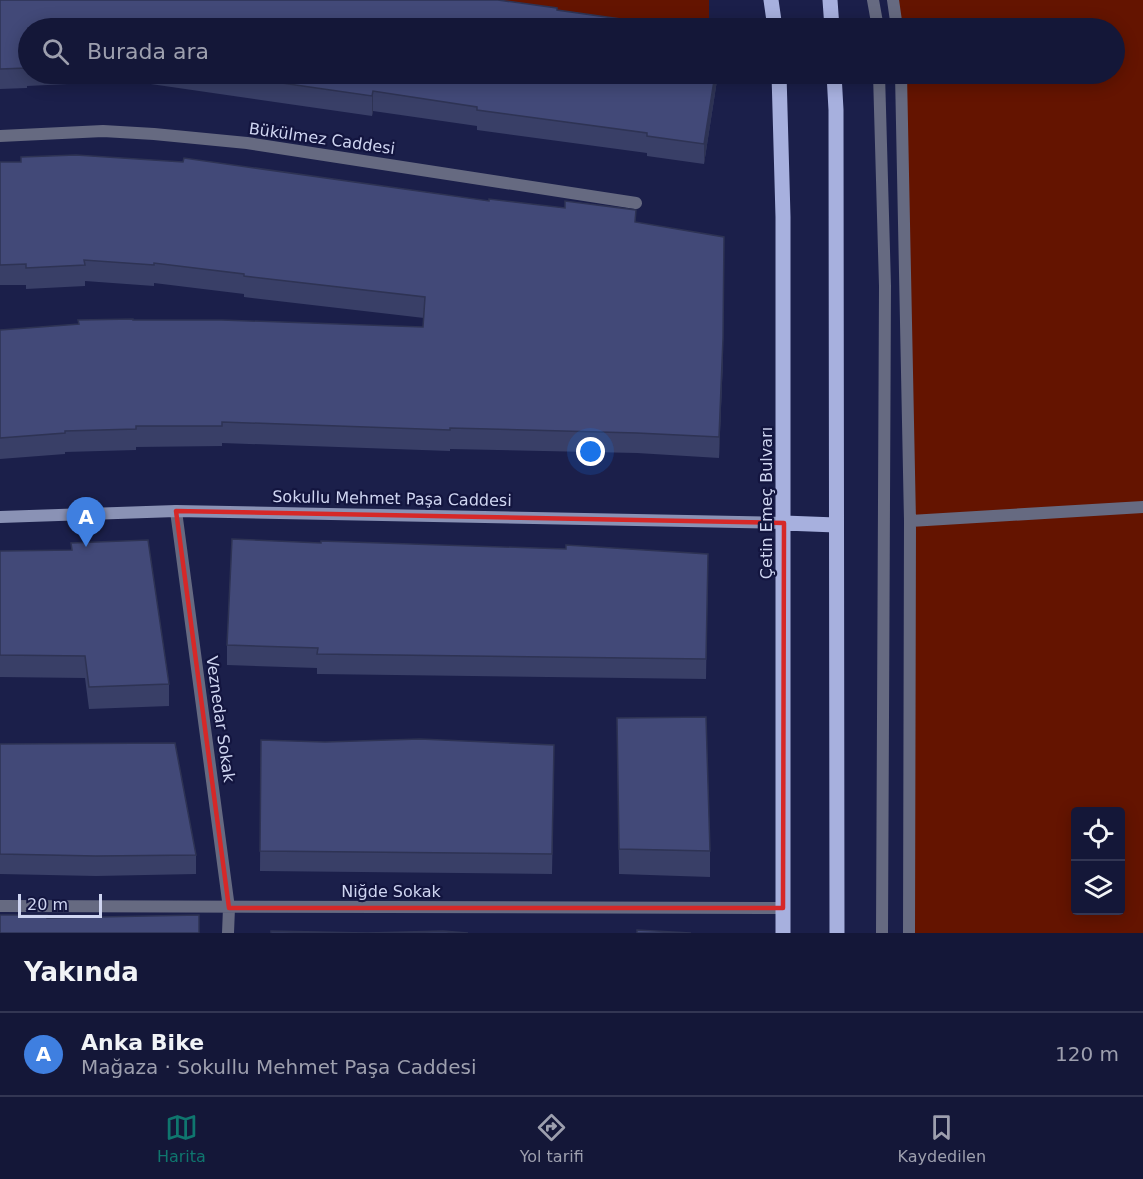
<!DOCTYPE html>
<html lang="tr">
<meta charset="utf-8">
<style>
:root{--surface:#141738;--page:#1d2040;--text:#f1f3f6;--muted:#9d9fae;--line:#333653;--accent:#0f766e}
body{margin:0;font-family:"DejaVu Sans",sans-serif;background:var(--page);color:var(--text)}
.controls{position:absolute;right:18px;bottom:18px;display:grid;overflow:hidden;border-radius:6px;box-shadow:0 3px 15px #0003}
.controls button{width:54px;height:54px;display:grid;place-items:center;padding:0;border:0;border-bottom:2px solid var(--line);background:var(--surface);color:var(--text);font:30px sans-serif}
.scale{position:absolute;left:18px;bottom:15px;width:84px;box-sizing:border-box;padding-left:6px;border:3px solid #cfd5f1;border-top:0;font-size:16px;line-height:21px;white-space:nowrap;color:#cfd5f1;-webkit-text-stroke:4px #13153f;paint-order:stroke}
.you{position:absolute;left:591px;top:452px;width:21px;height:21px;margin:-15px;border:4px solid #fff;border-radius:50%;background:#1a73e8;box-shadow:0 0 0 9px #1a73e833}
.badge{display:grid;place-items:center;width:39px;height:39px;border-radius:50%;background:var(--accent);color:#fff;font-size:20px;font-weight:700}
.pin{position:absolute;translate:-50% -50px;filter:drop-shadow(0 2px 3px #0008)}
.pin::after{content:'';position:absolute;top:32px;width:21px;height:18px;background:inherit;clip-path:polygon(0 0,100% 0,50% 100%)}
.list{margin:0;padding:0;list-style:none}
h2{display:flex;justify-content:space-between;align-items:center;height:78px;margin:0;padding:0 24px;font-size:26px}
h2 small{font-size:20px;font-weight:400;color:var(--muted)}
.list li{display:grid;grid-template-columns:39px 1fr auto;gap:18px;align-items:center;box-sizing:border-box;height:84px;padding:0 24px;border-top:2px solid var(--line)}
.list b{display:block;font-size:22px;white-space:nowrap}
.list p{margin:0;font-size:20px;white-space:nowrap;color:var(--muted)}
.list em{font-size:20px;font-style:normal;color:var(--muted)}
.icon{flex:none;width:33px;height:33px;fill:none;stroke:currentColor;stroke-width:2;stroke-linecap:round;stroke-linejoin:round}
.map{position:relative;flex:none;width:1143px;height:933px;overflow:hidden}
.search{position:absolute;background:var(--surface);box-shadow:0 3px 15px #0003;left:18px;right:18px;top:18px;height:66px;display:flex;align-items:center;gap:15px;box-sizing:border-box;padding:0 21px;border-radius:33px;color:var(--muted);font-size:22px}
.sheet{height:162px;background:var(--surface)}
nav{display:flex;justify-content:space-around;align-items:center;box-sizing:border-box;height:84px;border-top:2px solid var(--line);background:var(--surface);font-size:16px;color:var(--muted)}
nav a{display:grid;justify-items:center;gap:3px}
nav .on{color:var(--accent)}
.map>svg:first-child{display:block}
.green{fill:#641400;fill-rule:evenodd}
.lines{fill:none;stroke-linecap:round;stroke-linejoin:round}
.lane{stroke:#666a81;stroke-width:12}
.street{stroke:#666a81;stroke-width:12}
.secondary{stroke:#8a92b5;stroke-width:12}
.primary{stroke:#a7b0de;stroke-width:15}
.wall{fill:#393f67}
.shaded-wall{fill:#2e3354}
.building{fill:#424978;stroke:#2e3354;stroke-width:1.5}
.marked{fill:none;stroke:#d62828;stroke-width:4.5;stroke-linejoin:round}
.labels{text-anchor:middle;stroke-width:4.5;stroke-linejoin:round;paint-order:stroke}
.street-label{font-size:16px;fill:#cfd5f1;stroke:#13153f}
</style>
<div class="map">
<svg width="1143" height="933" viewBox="0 0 1143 933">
<rect width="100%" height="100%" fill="#1b1f4a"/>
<path class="green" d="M477,0H709V28H674Z
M893,0H1143V933H909L901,74H1114V28H897ZM1076,812H1120V910H1076Z"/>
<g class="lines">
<path class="lane" d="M873,0L878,28
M893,0L897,28
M879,74L885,286L882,933
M901,74L910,521L909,933
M910,521L1143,507"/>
<path class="street" d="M0,136L103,131L154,134L247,143L636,203
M176,511L229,908L228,933
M0,906L783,908"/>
<path class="secondary" d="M0,517L176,511L784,523"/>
<path class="primary" d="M771,0L775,28
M830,0L832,28
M779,74L783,217V933
M834,74L836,110L837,933
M784,523L836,525"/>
</g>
<path class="wall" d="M0,0L28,28V74H718L704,164L647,156V153L477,130V126L373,111L372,116L130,81L27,86V88L0,89Z
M0,162L636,222L723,359L719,458L637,453L450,449V451L222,443V446L136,447V450L65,452V454L0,459V330L133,320L423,327L424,318L244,297V294L154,283V286L85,281V286L26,289V285H0Z
M71,543L169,684V706L89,709L85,678L0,677V551L71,550Z
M321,543L708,554L706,679L317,674V668L227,665V645Z
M617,718L710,851V877L619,874Z
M261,740L554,765L552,874L260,871Z
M0,744L196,855V874L96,876L0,874Z"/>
<path class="shaded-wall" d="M715,74H718L704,164V144Z
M373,91V111L372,116V96Z
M724,258L723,359L719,458V437Z"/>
<path class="building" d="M0,0H498L557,8V10L685,28H28V66H27V68L0,69Z
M219,74H715L704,144L647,136V133L477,110V107L373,91L372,96Z
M76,155L183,162L184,158L489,201V199L565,208V201L636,210L635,222L724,237L723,338L719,437L637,433L450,428V430L222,422V426H136V429L65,431V433L0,438V330L79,324L78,320L133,319V320H222L423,327L425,297L244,276V274L154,263V265L84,260L85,265L26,268V264L0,265V162H21V157Z
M232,539L321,543V541L566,549V545L708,554L706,659L317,654L318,648L227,645Z
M148,540L169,684L89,687L85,656L0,655V551L72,550L71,543Z
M706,717L710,851L619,849L617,718Z
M420,739L554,745L552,854L260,851L261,740L325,742Z
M175,743L196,855L96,856L0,854V744Z
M0,915H47V918L199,915V933H0Z
M637,930L691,933H637Z
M271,931L367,933L443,931L468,933H271Z"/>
<path class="marked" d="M176,511L784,523L783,908H229Z"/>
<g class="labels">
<g class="street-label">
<text transform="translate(322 138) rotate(8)" y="6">Bükülmez Caddesi</text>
<text transform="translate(392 498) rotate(1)" y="6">Sokullu Mehmet Paşa Caddesi</text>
<text transform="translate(766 503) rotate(-90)" y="6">Çetin Emeç Bulvarı</text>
<text transform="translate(221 719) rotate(82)" y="6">Veznedar Sokak</text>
<text x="391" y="897">Niğde Sokak</text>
</g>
</g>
</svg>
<div class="controls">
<button><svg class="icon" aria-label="locate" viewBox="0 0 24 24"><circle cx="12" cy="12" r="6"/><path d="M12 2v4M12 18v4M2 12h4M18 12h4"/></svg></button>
<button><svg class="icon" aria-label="layers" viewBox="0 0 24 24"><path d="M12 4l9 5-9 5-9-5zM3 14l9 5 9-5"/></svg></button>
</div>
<div class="scale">20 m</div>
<div class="you"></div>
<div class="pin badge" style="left:86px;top:547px;background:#3f7fe0">A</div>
<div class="search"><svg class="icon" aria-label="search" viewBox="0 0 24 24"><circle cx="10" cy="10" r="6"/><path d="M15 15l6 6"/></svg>Burada ara</div>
</div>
<section class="sheet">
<h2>Yakında<small></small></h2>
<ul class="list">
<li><span class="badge" style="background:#3f7fe0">A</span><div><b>Anka Bike</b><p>Mağaza · Sokullu Mehmet Paşa Caddesi</p></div><em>120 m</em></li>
</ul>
</section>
<nav>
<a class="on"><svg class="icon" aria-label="map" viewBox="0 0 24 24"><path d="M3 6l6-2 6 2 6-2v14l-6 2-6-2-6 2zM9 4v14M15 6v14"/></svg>Harita</a>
<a><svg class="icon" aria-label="directions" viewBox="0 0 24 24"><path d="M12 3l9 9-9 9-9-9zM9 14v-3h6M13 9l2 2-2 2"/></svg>Yol tarifi</a>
<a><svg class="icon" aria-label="saved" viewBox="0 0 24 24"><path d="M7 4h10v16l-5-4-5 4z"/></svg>Kaydedilen</a>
</nav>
